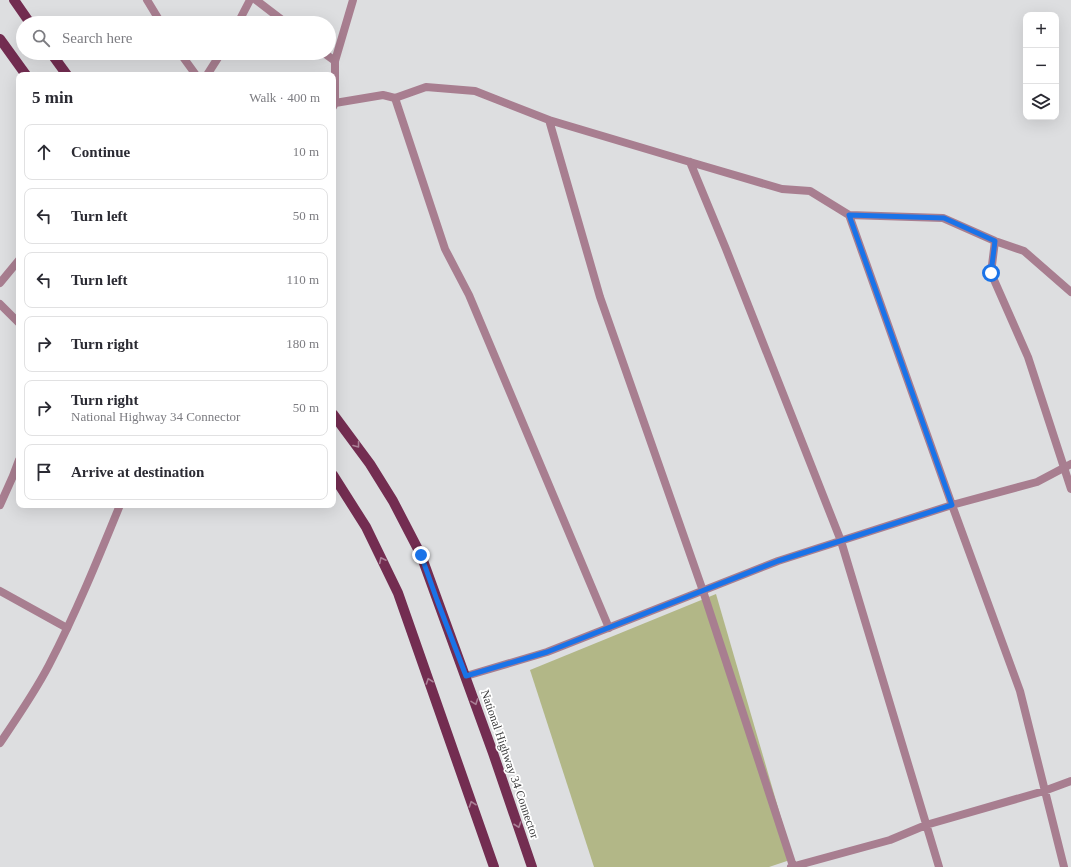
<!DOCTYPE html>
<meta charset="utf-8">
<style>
:root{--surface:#fff;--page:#f7f7f7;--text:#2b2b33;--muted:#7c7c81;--line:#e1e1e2}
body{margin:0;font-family:"Times New Roman",serif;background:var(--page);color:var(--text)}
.controls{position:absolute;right:12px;top:12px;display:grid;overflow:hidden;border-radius:8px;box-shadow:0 4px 16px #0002}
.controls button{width:36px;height:36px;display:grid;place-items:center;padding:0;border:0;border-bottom:1px solid var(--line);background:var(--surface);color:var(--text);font:20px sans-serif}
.stop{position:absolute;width:12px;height:12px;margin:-9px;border:3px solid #1a73e8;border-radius:50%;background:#fff}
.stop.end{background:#1a73e8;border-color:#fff;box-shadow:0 1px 4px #0008}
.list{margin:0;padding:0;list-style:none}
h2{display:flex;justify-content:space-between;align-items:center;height:52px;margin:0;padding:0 16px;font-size:17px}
h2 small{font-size:13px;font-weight:400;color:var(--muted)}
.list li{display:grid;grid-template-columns:26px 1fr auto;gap:12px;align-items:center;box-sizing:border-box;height:56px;margin:0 8px 8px;padding:0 8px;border:1px solid var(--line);border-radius:8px}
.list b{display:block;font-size:15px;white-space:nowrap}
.list p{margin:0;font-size:13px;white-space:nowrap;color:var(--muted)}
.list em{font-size:13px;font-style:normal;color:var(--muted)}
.icon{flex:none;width:22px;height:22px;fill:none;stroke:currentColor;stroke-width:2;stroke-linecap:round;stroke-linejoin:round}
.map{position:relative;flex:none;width:1071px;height:867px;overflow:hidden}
.search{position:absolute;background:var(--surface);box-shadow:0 4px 16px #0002;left:16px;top:16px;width:320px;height:44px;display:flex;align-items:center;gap:10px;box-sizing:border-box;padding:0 14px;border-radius:22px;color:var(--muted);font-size:15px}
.panel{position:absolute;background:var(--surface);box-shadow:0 4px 16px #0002;left:16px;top:72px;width:320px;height:436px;border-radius:8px}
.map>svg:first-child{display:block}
.green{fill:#b2b787}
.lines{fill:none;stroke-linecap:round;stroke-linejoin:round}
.minor{stroke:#a87e90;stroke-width:8}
.tertiary{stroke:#a87e90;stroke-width:8}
.primary{stroke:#732d51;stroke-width:10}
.oneway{stroke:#ab8197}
.route{stroke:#1a73e8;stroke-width:5}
.labels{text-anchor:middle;stroke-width:3.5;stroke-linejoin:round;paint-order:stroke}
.street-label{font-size:12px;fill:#3c3c3d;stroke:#fff}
</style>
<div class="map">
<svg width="1071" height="867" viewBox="0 0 1071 867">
<rect width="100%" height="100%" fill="#dddee0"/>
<path class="green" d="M716,594L793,859L769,867H594L530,670Z"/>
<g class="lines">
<path class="minor" d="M147,0L161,23
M256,0L286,23
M238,23L250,0
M180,53L196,75
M324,53L335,61
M207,75L221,53
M395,98L445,249L469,295L609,628
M335,103L383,95L395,98L426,87L475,91L549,120L690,162L782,189L810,191L849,215L943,218L995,241L1024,251L1071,292
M333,107L335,103V61L353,0
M549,120L600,297L703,591L793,866
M690,162L726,249L841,541L939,867
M849,215L952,505L1020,691L1064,867
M995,241L991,273L1028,357L1071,489
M0,283L19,260
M0,304L19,323
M0,505L13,476L19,460
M0,591L67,628
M466,676L547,652L778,561L952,505L1037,482L1071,464
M791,867L890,840L926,825L1044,791L1071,781"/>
<path class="tertiary" d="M0,743C17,718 35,692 49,665C76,613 98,559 120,505"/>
<path class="primary" d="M14,0L30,23
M0,39L26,75
M51,53L67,75
M333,414L370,464L393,501L421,555L493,753L532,867
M333,475L366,527L398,593L494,867"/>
</g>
<defs><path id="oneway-chevron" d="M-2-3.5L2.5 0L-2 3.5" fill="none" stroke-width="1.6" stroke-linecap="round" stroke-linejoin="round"/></defs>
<g class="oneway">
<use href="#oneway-chevron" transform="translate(357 445) rotate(53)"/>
<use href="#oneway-chevron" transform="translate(382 560) rotate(-116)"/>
<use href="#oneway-chevron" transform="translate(429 681) rotate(-109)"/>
<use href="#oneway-chevron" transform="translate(475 702) rotate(70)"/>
<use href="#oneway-chevron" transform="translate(472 804) rotate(-109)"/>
<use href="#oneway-chevron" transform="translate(518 825) rotate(71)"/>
</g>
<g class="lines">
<path class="route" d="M421,555L437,600L466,676L547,652L778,561L952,505L849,215L944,218L995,241L991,273"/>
</g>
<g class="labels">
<g class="street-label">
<text transform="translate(510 764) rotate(71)" y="4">National Highway 34 Connector</text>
</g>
</g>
</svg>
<div class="controls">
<button>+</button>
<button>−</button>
<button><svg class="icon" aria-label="layers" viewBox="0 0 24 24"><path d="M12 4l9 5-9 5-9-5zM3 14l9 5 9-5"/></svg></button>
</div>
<div class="stop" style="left:991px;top:273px"></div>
<div class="stop end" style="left:421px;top:555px"></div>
<div class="search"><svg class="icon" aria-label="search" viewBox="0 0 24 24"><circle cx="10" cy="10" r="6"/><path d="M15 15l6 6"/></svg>Search here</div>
<section class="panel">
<h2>5 min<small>Walk · 400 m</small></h2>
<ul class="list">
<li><svg class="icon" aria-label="ahead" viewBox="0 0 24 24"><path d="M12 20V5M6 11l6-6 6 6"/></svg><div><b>Continue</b></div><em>10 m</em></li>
<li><svg class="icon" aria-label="left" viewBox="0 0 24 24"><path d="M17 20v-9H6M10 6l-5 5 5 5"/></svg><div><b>Turn left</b></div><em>50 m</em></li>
<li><svg class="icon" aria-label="left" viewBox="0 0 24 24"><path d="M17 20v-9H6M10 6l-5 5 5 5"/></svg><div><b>Turn left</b></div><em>110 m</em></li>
<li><svg class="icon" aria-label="right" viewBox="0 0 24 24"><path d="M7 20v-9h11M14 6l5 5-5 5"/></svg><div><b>Turn right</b></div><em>180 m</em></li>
<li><svg class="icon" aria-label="right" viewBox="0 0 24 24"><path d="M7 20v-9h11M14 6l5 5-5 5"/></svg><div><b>Turn right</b><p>National Highway 34 Connector</p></div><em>50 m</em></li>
<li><svg class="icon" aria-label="arrive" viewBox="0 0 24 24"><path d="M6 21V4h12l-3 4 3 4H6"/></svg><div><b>Arrive at destination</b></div></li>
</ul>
</section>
</div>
